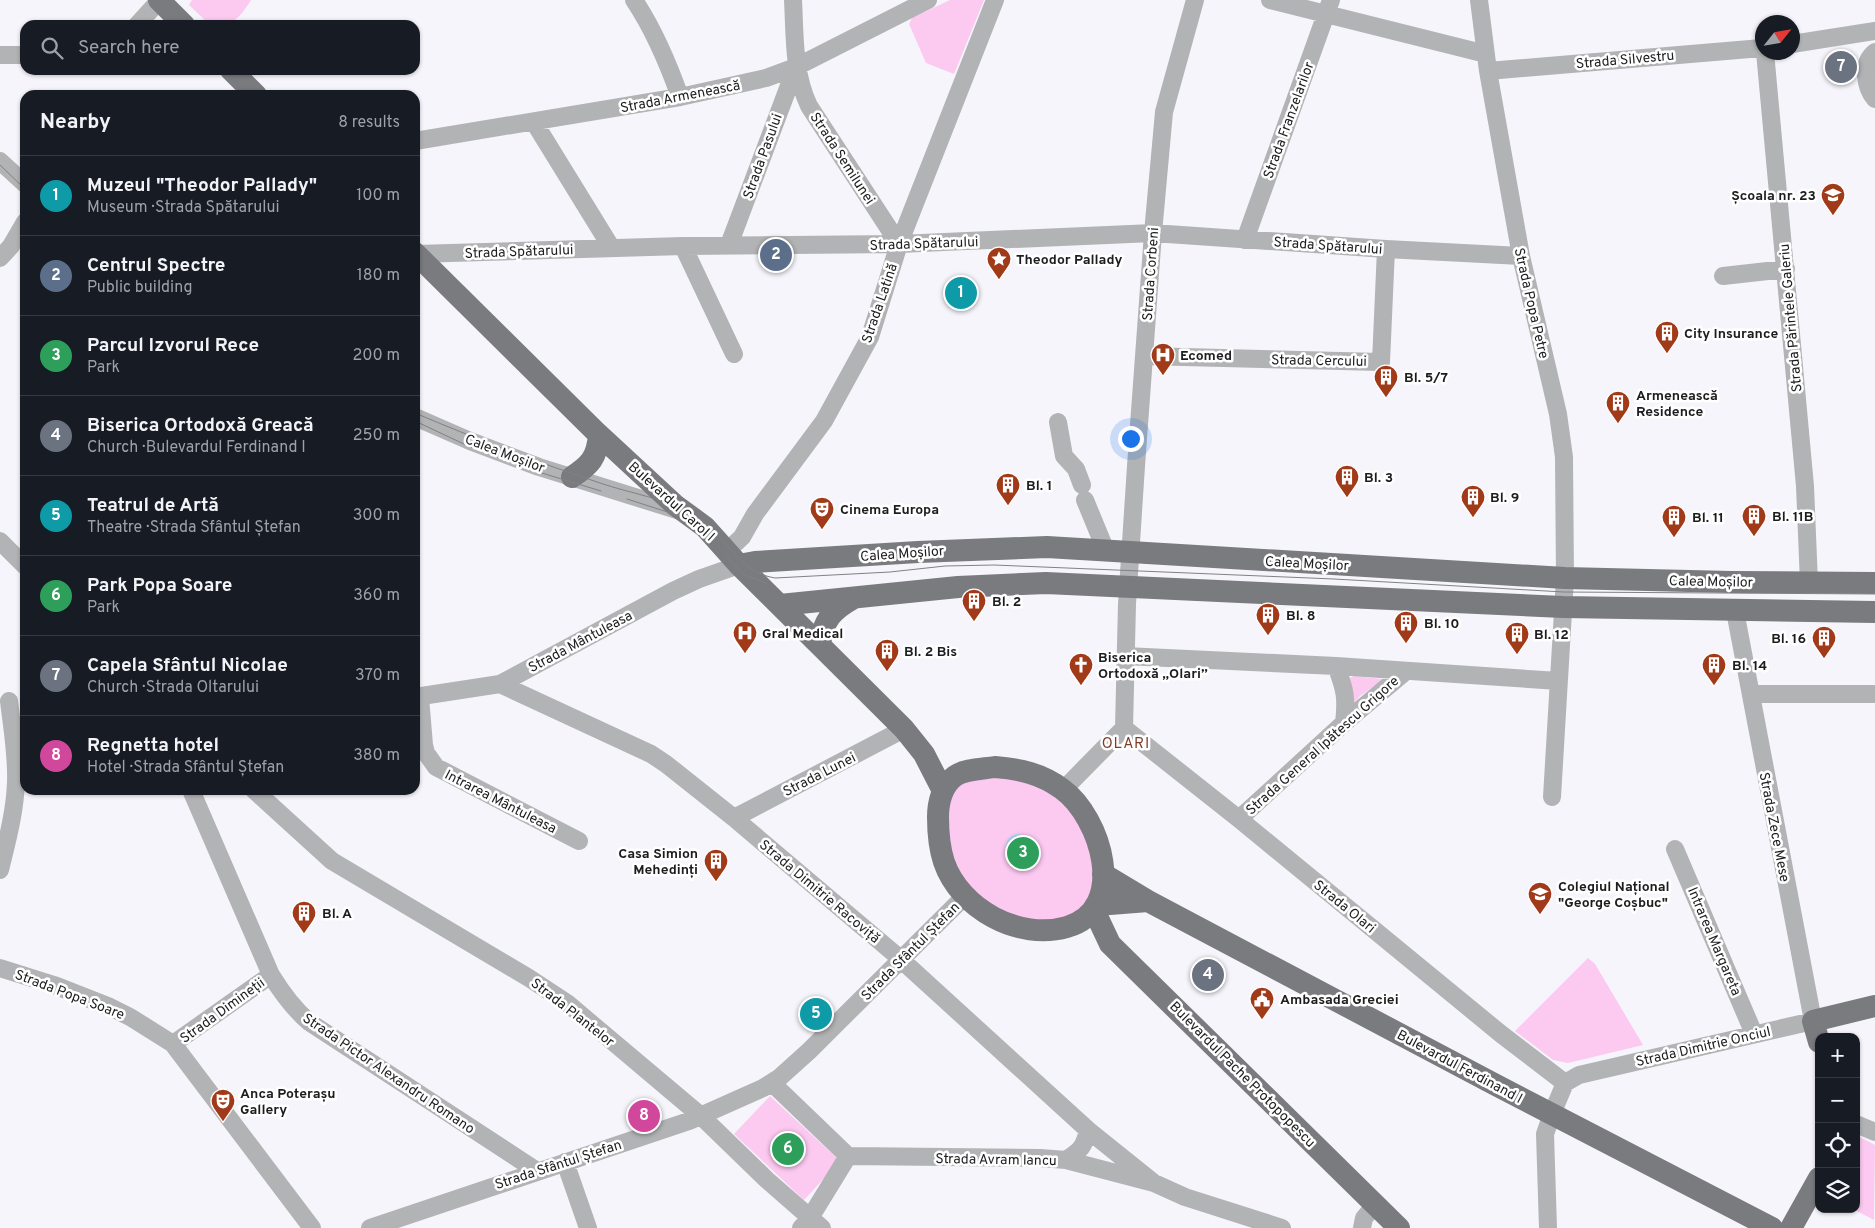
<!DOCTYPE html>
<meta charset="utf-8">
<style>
:root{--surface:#171b24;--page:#20242c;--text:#f1f3f6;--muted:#9ea1a6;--line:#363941;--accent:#0b8043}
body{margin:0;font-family:Overpass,sans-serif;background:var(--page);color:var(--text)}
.controls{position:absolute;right:15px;bottom:15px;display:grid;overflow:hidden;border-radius:10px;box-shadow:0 1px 4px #0004}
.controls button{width:45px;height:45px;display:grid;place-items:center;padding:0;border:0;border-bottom:1px solid var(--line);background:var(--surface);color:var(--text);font:25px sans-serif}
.compass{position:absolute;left:1755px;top:15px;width:45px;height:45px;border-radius:50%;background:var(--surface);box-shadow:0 1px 4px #0004;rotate:59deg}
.you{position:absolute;left:1130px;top:438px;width:18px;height:18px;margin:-12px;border:4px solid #fff;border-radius:50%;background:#1a73e8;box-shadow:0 0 0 8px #1a73e833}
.badge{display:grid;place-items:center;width:32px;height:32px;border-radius:50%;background:var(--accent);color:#fff;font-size:16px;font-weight:700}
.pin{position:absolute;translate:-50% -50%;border:2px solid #fff;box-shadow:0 1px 5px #0006}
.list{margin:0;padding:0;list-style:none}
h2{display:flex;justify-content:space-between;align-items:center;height:65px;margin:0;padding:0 20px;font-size:21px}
h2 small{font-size:16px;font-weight:400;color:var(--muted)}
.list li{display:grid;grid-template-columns:32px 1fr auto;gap:15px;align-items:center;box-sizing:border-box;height:80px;padding:0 20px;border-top:1px solid var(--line)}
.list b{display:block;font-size:19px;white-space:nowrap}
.list p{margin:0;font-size:16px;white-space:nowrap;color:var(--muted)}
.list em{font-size:16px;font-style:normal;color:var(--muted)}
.icon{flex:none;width:28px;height:28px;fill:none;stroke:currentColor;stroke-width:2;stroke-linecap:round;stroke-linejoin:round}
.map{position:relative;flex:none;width:1875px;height:1228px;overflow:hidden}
.search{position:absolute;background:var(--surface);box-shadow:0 1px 4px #0004;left:20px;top:20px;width:400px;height:55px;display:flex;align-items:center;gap:12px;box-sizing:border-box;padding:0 18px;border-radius:15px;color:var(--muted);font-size:19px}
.panel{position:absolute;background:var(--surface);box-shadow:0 1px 4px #0004;left:20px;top:90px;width:400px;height:705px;border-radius:15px}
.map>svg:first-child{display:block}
.green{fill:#fcc9f1}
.water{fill:#b5d9fc}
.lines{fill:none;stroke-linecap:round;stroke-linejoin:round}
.minor{stroke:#b2b3b5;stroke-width:18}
.major{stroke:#7a7b7f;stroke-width:22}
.tram{stroke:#828185;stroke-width:1}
.labels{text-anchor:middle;stroke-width:5;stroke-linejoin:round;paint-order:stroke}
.street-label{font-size:14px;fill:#1d1c1e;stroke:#fff}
.poi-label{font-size:14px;font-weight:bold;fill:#1d1c1e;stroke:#fff;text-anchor:start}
.neighbourhood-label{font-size:15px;letter-spacing:1px;fill:#803c28;stroke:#fff}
</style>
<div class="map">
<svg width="1875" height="1228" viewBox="0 0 1875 1228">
<rect width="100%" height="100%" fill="#f6f5fb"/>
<path class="green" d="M192,0H251C239,19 234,25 210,25L189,5Z
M950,0H984L954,74L926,63L909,24L912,18Z
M1354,676L1382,679L1383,680L1360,696L1354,703L1350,678Z
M1009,776L1059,796L1086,833L1095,875L1085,909C1076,913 1063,923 1053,923C1030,922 998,912 979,897C957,879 939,825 950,799C953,792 960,786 964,781Z
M1588,958L1595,964L1643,1045L1568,1063L1553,1060L1515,1031Z
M770,1096L840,1161L804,1200L734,1134Z
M1856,1135L1875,1145L1874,1220L1853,1209H1856Z"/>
<path class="water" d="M1006 846a12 12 0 1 1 24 0a12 12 0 1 1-24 0Z"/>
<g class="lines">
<path class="minor" d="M634,0C654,30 668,63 680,97
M793,0C795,36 793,72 809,106L899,244
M1270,0L1486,54
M1479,0L1488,71L1521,256L1558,414L1564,457L1565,578L1552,797
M137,25L159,1
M1792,44L1875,31
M1765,52L1805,486L1809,583
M1875,52C1861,63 1865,87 1875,99
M0,55H25
M1488,71L1762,48
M534,122L611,247
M415,141L680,97L766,78L796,67L928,0
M0,161L25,184
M1245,240L1331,0
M729,245L796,67
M683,246L734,354
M416,254L683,246L899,244L1153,233L1386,249L1521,256
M0,258L11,246L25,222
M1723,276L1786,269
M1144,356L1381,362L1386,249
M415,417L470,441L539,467L680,511
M1058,422L1064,456L1076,469L1082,485
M1085,500L1106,551
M0,541L25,566
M726,552L742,537L755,514L824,421L870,337L899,244L995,0
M1125,656L1336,666L1559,681
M1336,666C1345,689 1347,698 1344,723
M500,684L651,754L666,764L734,818L896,955L1088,1130L1154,1183
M1751,694H1875
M415,697L500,684L673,591L699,579L739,565
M420,697L424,745L426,753L436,767L579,841
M1124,728L1239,819L1501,1034L1565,1083
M191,790L271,975C282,993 293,1008 309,1022L537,1171
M254,790L332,861L529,978L567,1003L701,1116L767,1180L822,1228
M1063,790L1124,728L1127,604L1136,466L1153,233L1164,112L1195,0
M734,818L904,729
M1239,819L1344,723L1406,671
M1675,849L1754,1034
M0,870C7,841 15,812 16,782C17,755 12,727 9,701
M0,968L54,985L110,1007L130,1017L173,1044L312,1228
M173,1044L271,975
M772,1083L848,1156
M1856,1124L1875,1132
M848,1156L1040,1158L1066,1160L1154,1183L1185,1197L1282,1228
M1066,1160C1081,1150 1084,1147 1088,1130
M565,1162L588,1228
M370,1228L689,1121L763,1088L779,1078L809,1051L965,896
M801,1228L810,1218L848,1156
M1362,1228L1364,1218L1375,1205
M1548,1228L1545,1134L1552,1114L1565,1083L1579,1075L1813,1021L1735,611"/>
<path class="major" d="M159,0L184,25
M231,70L256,95
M415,253L595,431L675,505L705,527L739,565L904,729L924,754L943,791
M572,477C590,465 597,458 599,435
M739,565L755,562L918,552L1047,547L1565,578L1731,582L1875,583
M780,605L958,587L1046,583L1563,607L1875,612
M820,644C823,621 832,610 852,599
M995,767C1020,769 1042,774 1062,789C1101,817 1129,909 1067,927C1019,941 960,909 944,862C939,847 938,832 938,817C938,803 942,785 955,776C965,769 983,769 995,767Z
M1103,874L1148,901L1494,1084L1772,1228
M1097,905L1148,901
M1094,910L1110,944L1399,1228
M1819,1042L1813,1021L1875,1006
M1791,1228L1819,1178"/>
<path class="tram" d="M0,165L25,189
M415,413C476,439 537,462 600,483C629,493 667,499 693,514C725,532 736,572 775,578L890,572L945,566L994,565L1334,579L1564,592L1875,594
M415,421L466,445L532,470L601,491
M627,499L683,517L697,525
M726,556L744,575L766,583"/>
</g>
<defs>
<symbol id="school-pin" viewBox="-11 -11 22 30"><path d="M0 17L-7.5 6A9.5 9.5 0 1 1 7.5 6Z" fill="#a13a18" stroke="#fff"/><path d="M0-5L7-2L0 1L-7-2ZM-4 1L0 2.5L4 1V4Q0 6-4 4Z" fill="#fff"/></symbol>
<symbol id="sight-pin" viewBox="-11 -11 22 30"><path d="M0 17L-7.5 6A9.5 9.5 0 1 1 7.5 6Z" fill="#a13a18" stroke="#fff"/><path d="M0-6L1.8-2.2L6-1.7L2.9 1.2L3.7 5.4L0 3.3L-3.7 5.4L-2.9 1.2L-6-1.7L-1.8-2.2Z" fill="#fff"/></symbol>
<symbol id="building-pin" viewBox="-11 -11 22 30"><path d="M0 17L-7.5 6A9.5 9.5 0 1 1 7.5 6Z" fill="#a13a18" stroke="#fff"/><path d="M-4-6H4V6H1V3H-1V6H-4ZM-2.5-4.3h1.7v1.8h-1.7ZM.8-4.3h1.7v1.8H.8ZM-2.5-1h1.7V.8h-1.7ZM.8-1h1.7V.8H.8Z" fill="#fff"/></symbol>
<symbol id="hospital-pin" viewBox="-11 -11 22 30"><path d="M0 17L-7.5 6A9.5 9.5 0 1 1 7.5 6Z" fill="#a13a18" stroke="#fff"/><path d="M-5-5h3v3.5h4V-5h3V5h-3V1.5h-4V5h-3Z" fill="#fff"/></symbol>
<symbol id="theatre-pin" viewBox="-11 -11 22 30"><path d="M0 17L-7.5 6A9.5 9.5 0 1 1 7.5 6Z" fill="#a13a18" stroke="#fff"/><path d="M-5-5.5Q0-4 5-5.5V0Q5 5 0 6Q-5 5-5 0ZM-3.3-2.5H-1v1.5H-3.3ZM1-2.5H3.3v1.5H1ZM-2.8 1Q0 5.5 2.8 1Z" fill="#fff"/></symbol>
<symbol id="church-pin" viewBox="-11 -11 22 30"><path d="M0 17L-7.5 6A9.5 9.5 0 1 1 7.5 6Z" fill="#a13a18" stroke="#fff"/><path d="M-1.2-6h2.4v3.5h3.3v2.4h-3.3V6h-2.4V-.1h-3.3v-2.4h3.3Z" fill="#fff"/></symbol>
<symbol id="civic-pin" viewBox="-11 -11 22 30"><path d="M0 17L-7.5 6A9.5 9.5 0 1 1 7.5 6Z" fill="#a13a18" stroke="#fff"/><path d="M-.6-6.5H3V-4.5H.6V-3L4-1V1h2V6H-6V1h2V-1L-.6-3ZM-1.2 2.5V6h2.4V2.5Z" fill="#fff"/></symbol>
</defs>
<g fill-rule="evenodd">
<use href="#school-pin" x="1819" y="181" width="28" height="38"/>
<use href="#sight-pin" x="985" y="245" width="28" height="38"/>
<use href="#building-pin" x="1653" y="319" width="28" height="38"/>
<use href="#hospital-pin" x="1149" y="341" width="28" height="38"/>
<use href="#building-pin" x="1372" y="363" width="28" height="38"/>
<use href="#building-pin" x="1604" y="389" width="28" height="38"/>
<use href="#building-pin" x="1333" y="463" width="28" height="38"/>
<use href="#building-pin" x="994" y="471" width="28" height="38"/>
<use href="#building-pin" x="1459" y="483" width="28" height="38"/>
<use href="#theatre-pin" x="808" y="495" width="28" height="38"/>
<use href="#building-pin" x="1740" y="502" width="28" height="38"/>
<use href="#building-pin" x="1660" y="503" width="28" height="38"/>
<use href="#building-pin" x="960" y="587" width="28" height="38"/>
<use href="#building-pin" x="1254" y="601" width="28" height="38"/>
<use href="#building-pin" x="1392" y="609" width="28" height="38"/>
<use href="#hospital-pin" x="731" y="619" width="28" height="38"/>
<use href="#building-pin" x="1503" y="620" width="28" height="38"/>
<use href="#building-pin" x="1810" y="624" width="28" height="38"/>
<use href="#building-pin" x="873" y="637" width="28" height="38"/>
<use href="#church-pin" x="1067" y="651" width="28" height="38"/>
<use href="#building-pin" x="1700" y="651" width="28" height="38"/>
<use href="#building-pin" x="702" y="847" width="28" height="38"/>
<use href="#school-pin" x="1526" y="880" width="28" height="38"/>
<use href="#building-pin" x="290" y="899" width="28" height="38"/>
<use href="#civic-pin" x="1248" y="985" width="28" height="38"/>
<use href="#theatre-pin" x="209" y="1087" width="28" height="38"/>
</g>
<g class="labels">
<g class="street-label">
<text transform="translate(1625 59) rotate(-5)" y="5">Strada Silvestru</text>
<text transform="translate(680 96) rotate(-11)" y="5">Strada Armenească</text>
<text transform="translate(1288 120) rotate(-70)" y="5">Strada Franzelarilor</text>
<text transform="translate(762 156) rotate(-70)" y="5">Strada Pasului</text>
<text transform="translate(843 158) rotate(57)" y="5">Strada Semilunei</text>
<text transform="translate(924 243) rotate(-2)" y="5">Strada Spătarului</text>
<text transform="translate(1328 245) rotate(4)" y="5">Strada Spătarului</text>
<text transform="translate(519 251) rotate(-2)" y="5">Strada Spătarului</text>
<text transform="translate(1150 274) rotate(-86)" y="5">Strada Corbeni</text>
<text transform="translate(879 303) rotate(-71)" y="5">Strada Latină</text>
<text transform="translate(1532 303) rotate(77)" y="5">Strada Popa Petre</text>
<text transform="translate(1790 318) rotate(-95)" y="5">Strada Părintele Galeriu</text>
<text transform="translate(1319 360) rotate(1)" y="5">Strada Cercului</text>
<text transform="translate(505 453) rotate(21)" y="5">Calea Moșilor</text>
<text transform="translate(672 501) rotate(42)" y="5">Bulevardul Carol I</text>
<text transform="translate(902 553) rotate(-4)" y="5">Calea Moșilor</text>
<text transform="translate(1307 563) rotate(3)" y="5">Calea Moșilor</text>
<text transform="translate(1711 581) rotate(1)" y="5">Calea Moșilor</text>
<text transform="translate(580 641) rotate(-28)" y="5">Strada Mântuleasa</text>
<text transform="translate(1322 745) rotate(-42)" y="5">Strada General Ipătescu Grigore</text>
<text transform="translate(819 774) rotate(-27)" y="5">Strada Lunei</text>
<text transform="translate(501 801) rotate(27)" y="5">Intrarea Mântuleasa</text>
<text transform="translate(1775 827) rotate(79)" y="5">Strada Zece Mese</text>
<text transform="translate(820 891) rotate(40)" y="5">Strada Dimitrie Racoviță</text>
<text transform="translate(1345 906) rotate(39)" y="5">Strada Olari</text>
<text transform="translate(1715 941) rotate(67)" y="5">Intrarea Margareta</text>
<text transform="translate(910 951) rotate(-45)" y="5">Strada Sfântul Ștefan</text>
<text transform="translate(70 994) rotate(21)" y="5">Strada Popa Soare</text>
<text transform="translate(222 1010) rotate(-36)" y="5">Strada Dimineții</text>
<text transform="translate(573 1012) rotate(38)" y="5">Strada Plantelor</text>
<text transform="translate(1703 1046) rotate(-13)" y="5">Strada Dimitrie Onciul</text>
<text transform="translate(1460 1066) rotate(28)" y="5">Bulevardul Ferdinand I</text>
<text transform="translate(389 1073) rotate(34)" y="5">Strada Pictor Alexandru Romano</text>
<text transform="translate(1243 1074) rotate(45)" y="5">Bulevardul Pache Protopopescu</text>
<text transform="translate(996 1159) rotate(1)" y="5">Strada Avram Iancu</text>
<text transform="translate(558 1164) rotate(-18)" y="5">Strada Sfântul Ștefan</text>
</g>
<g class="poi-label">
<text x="1816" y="200" text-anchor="end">Școala nr. 23</text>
<text x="1016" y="264">Theodor Pallady</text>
<text x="1684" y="338">City Insurance</text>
<text x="1180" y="360">Ecomed</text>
<text x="1404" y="382">Bl. 5/7</text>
<text x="1636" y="400">Armenească<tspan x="1636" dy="16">Residence</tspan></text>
<text x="1364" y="482">Bl. 3</text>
<text x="1026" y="490">Bl. 1</text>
<text x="1490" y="502">Bl. 9</text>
<text x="840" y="514">Cinema Europa</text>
<text x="1772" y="521">Bl. 11B</text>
<text x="1692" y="522">Bl. 11</text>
<text x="992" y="606">Bl. 2</text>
<text x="1286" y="620">Bl. 8</text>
<text x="1424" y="628">Bl. 10</text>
<text x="762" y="638">Gral Medical</text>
<text x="1534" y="639">Bl. 12</text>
<text x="1806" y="643" text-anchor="end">Bl. 16</text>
<text x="904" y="656">Bl. 2 Bis</text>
<text x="1098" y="662">Biserica<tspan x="1098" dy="16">Ortodoxă „Olari”</tspan></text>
<text x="1732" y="670">Bl. 14</text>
<text x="698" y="858" text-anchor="end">Casa Simion<tspan x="698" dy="16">Mehedinți</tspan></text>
<text x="1558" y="891">Colegiul Național<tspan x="1558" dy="16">"George Coșbuc"</tspan></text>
<text x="322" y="918">Bl. A</text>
<text x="1280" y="1004">Ambasada Greciei</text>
<text x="240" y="1098">Anca Poterașu<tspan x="240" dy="16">Gallery</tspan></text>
</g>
<g class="neighbourhood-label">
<text x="1126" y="748">OLARI</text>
</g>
</g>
</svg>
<div class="controls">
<button>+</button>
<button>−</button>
<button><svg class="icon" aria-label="locate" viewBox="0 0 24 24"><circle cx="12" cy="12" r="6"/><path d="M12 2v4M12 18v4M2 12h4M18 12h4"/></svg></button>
<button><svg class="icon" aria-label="layers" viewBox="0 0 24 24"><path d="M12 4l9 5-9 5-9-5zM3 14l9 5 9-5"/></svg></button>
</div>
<svg class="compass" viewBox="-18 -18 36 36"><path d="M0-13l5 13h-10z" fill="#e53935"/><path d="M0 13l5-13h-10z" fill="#9ea1a6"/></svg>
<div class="you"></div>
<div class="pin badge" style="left:961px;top:293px;background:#0f9aa8">1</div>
<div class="pin badge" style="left:776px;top:255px;background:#5c6f8a">2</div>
<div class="pin badge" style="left:1023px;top:853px;background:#2e9e5b">3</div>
<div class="pin badge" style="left:1208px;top:975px;background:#6b7280">4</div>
<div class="pin badge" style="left:816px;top:1014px;background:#0f9aa8">5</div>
<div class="pin badge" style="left:788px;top:1149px;background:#2e9e5b">6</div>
<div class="pin badge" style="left:1841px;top:67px;background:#6b7280">7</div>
<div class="pin badge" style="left:644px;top:1116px;background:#d1479c">8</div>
<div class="search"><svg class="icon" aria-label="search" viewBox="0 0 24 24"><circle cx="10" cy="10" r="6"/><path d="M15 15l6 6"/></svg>Search here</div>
<section class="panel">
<h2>Nearby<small>8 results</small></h2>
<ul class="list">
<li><span class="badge" style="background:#0f9aa8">1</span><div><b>Muzeul &quot;Theodor Pallady&quot;</b><p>Museum · Strada Spătarului</p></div><em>100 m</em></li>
<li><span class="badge" style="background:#5c6f8a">2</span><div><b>Centrul Spectre</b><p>Public building</p></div><em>180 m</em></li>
<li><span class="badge" style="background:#2e9e5b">3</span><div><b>Parcul Izvorul Rece</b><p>Park</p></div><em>200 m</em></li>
<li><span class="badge" style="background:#6b7280">4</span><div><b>Biserica Ortodoxă Greacă</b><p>Church · Bulevardul Ferdinand I</p></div><em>250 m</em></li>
<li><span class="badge" style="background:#0f9aa8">5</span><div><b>Teatrul de Artă</b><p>Theatre · Strada Sfântul Ștefan</p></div><em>300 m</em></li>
<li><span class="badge" style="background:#2e9e5b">6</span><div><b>Park Popa Soare</b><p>Park</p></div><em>360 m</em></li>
<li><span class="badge" style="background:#6b7280">7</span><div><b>Capela Sfântul Nicolae</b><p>Church · Strada Oltarului</p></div><em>370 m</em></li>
<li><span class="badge" style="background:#d1479c">8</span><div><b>Regnetta hotel</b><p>Hotel · Strada Sfântul Ștefan</p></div><em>380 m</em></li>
</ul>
</section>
</div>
